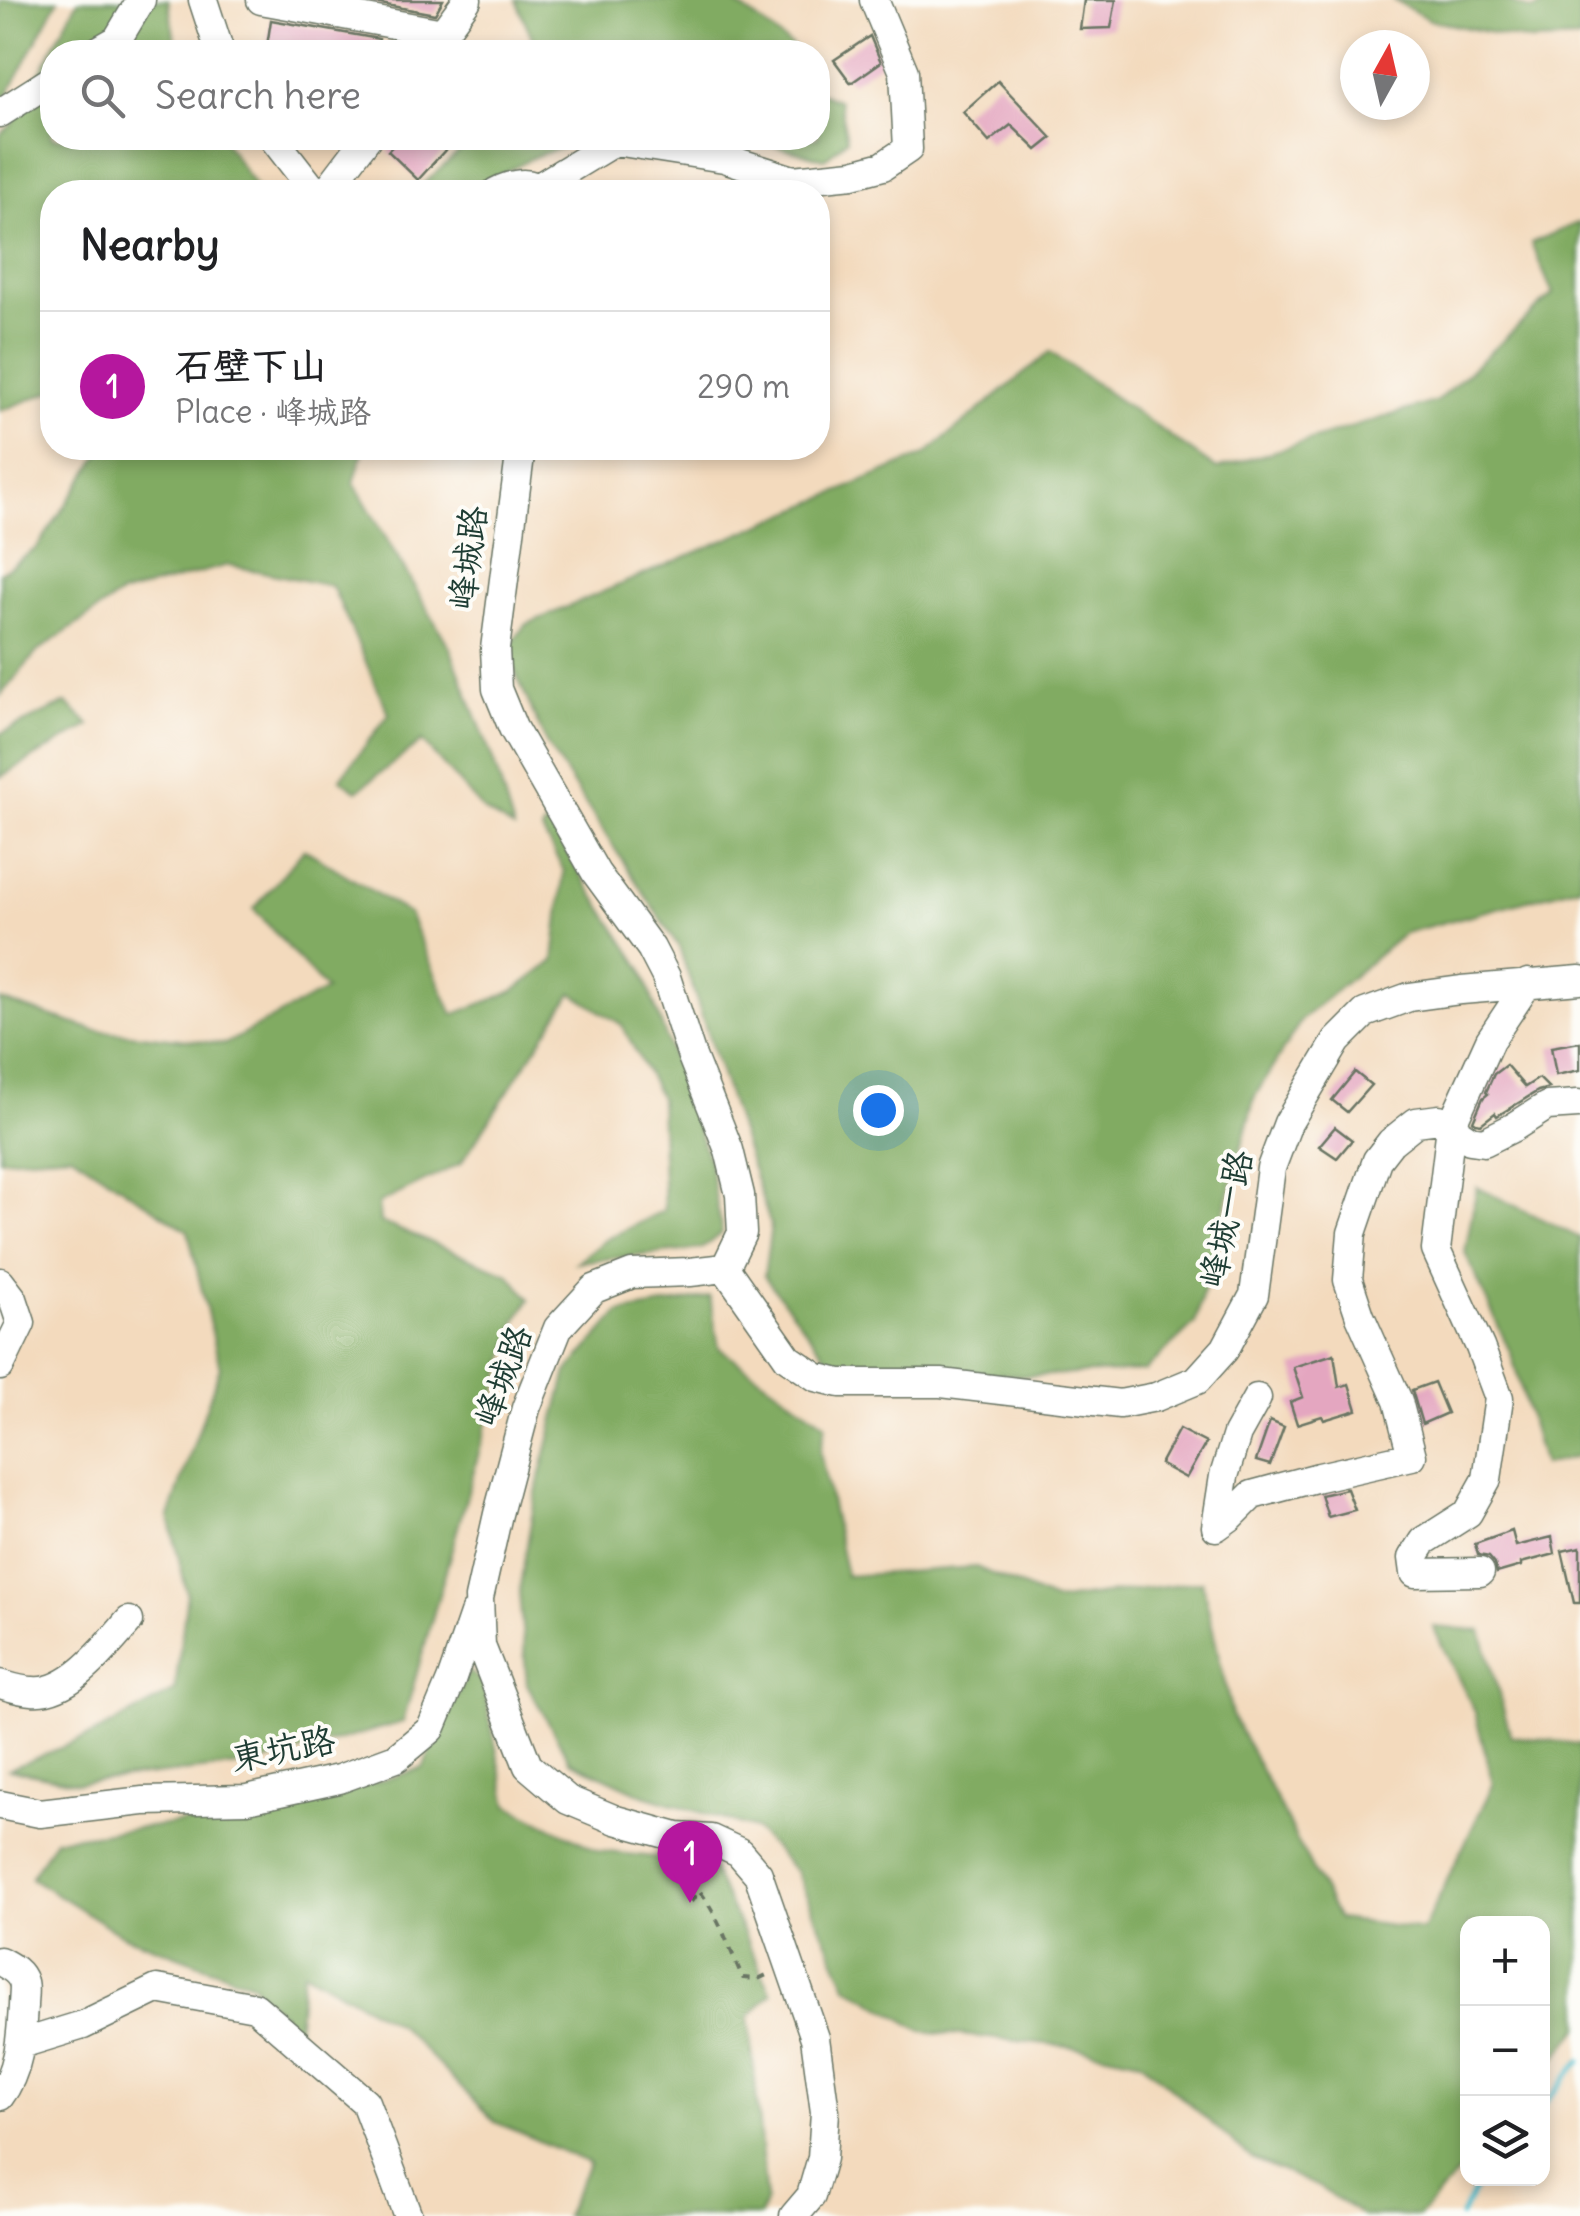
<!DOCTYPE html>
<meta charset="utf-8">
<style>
:root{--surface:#fff;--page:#f2f2f2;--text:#202124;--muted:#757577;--line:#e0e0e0;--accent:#b5179e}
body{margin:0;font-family:Delius,"LXGW WenKai TC",sans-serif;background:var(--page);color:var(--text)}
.controls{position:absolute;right:30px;bottom:30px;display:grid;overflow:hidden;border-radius:20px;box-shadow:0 5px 15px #0003}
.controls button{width:90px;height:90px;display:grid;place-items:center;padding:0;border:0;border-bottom:2px solid var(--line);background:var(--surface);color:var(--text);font:50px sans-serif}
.compass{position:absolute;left:1340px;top:30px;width:90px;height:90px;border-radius:50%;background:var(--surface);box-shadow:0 5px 15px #0003;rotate:8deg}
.you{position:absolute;left:878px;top:1110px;width:35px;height:35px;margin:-25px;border:8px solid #fff;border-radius:50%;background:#1a73e8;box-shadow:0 0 0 15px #1a73e833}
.badge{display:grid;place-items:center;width:65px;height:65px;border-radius:50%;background:var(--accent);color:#fff;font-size:32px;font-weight:700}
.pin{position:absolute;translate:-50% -82px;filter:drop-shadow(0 2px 5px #0008)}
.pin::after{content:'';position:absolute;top:52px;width:35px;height:30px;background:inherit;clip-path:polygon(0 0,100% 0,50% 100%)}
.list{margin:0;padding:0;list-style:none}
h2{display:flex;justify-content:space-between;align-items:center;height:130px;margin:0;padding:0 40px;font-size:42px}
h2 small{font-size:32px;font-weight:400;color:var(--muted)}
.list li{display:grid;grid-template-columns:65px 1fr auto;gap:30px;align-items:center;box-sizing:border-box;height:150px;padding:0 40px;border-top:2px solid var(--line)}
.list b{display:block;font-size:38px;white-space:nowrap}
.list p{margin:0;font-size:32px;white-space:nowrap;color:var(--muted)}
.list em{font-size:32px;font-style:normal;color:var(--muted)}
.icon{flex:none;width:55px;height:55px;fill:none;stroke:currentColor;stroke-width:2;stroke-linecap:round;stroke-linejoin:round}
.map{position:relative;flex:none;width:1580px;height:2216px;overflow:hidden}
.search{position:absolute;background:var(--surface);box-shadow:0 5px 15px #0003;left:40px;top:40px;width:790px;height:110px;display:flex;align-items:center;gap:25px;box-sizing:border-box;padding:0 35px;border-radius:40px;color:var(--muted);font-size:38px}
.panel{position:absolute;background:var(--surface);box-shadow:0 5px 15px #0003;left:40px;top:180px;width:790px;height:280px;border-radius:40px}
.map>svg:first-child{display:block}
.forest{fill:#81ab62;stroke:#50744b;stroke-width:2.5}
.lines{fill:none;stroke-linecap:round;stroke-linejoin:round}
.stream{stroke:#52becd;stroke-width:5}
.building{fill:#e4a6c0}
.minor-casing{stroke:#697464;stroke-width:31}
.path{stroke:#697464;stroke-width:4;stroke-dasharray:8 8;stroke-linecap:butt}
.minor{stroke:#fff;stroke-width:28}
.labels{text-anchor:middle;stroke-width:8;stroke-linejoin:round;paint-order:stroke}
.street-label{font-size:35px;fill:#1f3d34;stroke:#fdfcf7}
</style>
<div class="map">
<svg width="1580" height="2216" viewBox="0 0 1580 2216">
<rect width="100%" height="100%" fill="#fdfcf7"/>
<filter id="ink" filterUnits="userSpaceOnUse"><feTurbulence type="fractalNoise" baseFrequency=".01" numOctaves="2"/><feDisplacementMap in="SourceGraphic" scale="20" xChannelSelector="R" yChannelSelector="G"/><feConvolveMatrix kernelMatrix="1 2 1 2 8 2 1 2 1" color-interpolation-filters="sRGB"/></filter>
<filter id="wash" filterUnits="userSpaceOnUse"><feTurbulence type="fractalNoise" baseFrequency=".0048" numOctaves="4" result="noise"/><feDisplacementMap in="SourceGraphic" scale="40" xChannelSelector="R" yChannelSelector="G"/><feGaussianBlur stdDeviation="2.25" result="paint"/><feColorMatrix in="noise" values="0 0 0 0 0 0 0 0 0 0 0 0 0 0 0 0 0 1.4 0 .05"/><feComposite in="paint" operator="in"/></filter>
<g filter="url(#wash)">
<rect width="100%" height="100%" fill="#f3dabd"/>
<path class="forest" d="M0,0H58L0,109Z
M78,0H168L177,52H52V138H222L259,192H52V391L0,411V134L13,124Z
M516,0H729L753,16L799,52H538Z
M1394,0H1503L1533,10L1555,0H1580V39L1530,41L1430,20Z
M818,92L839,101L847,139L825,159L747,138H818Z
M475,138H592L536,156L466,192H414Z
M1580,222V886L1404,933L1302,1019L1255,1096L1195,1323L1145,1371L1026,1376L830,1361L764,1276L771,1226L679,947L547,745L506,651L525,625L925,455L1050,352L1217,469L1437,401L1553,294L1531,243Z
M104,448H364L354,483L450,648L494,763L514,829L484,811L422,741L357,791L340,779L389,714L332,586L228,565L120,595L38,651L0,696V573L37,548Z
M66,703L90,725L0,777V734Z
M544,826L550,827L642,969L709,1161L722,1233L701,1249L577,1262L605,1240L664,1210L660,1098L622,1025L572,993L461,1163L378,1204L380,1222L509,1274L530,1299L516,1321L403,1722L257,1764L77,1783L9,1769L92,1735L175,1691L187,1593L169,1517L220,1367L188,1231L71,1154L0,1159V1000L94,1030L225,1044L326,990L254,909L304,849L409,914L453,1015L514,991L554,961L564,871L542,831Z
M1477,1187L1580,1238V1456L1543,1465L1511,1354L1465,1252Z
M710,1297L719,1348L826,1424L820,1452L846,1576L976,1567L1054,1601L1202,1581L1232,1715L1338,1919L1423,1930L1493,1785L1475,1712L1433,1627L1481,1631L1511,1736L1580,1744V2027L1543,2074L1542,1924H1468L1467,2164L1419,2216H1363L1317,2186L1251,2158L1141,2061L1068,2046L922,2031L847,1986L796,1872L755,1829L644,1795L570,1761L527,1684L519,1592L536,1493L567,1372L619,1313Z
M469,1671L482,1681L508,1805L599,1851L709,1863L772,1993L749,2016L766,2200L760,2216H564L589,2163L495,2122L400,2026L303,1971L297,2030L251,1983L122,1935L31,1878L55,1839L284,1810L423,1768Z"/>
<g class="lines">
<path class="stream" d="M1542,2107L1580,2061
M1461,2216L1473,2192L1484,2178"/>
</g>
<g id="blocks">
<path class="building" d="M359,0H443L435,14Z
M1084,0H1116L1111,28L1080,29Z
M271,20L379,39L377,52H266Z
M870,36L881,62L851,83L834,60Z
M998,81L1052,138L1037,150L1011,125L989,142L963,112Z
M400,138H456L418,180L388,151Z
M1580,1042V1070L1556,1075L1551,1047Z
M1506,1065L1525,1087L1539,1078L1549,1088L1538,1091L1497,1116L1495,1113L1481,1124L1476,1123L1473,1121L1483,1098L1488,1094L1486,1092L1494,1074Z
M1355,1072L1371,1085L1347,1112L1332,1100Z
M1335,1127L1352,1140L1337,1158L1319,1146Z
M1334,1354L1339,1387L1349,1384L1357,1410L1324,1420L1322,1416L1297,1424L1290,1402L1303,1397L1293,1367Z
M1434,1382L1447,1413L1422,1424L1412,1390Z
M1270,1421L1284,1427L1270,1465L1256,1461Z
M1179,1429L1206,1443L1186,1478L1160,1464Z
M1347,1489L1355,1510L1328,1517L1321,1495Z
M1512,1531L1516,1546L1552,1537L1555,1554L1521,1563V1566L1497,1573L1495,1564L1489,1557L1478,1555L1475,1544Z
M1580,1547V1603H1574L1562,1551Z"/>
</g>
</g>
<g filter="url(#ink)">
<use href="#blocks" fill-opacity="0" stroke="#697464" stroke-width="2.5"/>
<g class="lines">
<defs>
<path id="minor" d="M203,0L220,52
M261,0L443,33
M96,52L117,40L141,0
M429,52L467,0
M0,113L52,80
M273,138L315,192
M539,187L615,141L724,158L793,180L853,174L883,166L908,149L904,72L874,0
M326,192L367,138
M496,192C511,184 530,179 543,192
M521,448L495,649L497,689L513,728L596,873L651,948L666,977L691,1054L729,1150L740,1195L742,1233L725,1268L690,1272L632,1274L594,1289L558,1328L526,1408L498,1514L479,1598L481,1646L528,1766L568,1800L616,1820L677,1837L711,1839L739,1852L758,1874L815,2038L825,2112L822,2158L811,2196L794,2216
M725,1268L788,1358L816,1377L840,1383H941L1120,1404L1156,1397L1197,1380L1225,1349L1254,1295L1271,1168L1288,1123L1337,1041L1365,1013L1409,997L1461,990L1580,980
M0,1282L13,1299L21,1323L0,1366
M1257,1398L1237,1434L1224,1476L1216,1527L1230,1517L1252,1495L1319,1477L1412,1456L1398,1401L1360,1316L1348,1280L1352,1233L1377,1160L1391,1142L1416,1122L1439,1119L1470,1140L1484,1142L1514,1127L1547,1106L1578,1104
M1480,1572L1415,1573L1413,1558L1424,1541L1468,1513L1487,1479L1499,1398L1480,1347L1436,1250L1451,1126L1490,1040L1528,983
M0,1684C10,1687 22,1691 32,1691C70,1695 107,1646 129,1621
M0,1805L40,1813L143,1801L247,1799L339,1779L396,1758L431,1729L451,1681L474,1614
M0,1961C9,1966 20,1971 23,1982C25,1988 23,1999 23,2006C21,2037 20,2070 0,2096
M21,2044L83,2025L157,1989L255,2007L365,2102L408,2216"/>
</defs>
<use href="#minor" class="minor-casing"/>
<path class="path" d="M699,1862L695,1885C718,1913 728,1946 743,1978L758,1979L769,1974
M691,1902L699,1890"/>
<use href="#minor" class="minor"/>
</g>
</g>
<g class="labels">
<g class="street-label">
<text transform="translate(468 558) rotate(-83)" y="12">峰城路</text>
<text transform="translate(1226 1219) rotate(-78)" y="12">峰城一路</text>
<text transform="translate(503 1376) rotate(-70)" y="12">峰城路</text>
<text transform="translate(283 1749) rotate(-11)" y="12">東坑路</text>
</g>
</g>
</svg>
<div class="controls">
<button>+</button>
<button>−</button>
<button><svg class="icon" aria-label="layers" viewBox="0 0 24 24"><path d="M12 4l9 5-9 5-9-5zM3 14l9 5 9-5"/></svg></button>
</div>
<svg class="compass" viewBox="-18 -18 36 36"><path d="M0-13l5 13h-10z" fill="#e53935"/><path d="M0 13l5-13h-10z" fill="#757577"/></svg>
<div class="you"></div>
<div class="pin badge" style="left:690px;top:1903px">1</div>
<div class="search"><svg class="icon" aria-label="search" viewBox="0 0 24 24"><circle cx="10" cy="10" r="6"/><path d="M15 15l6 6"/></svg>Search here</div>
<section class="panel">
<h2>Nearby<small></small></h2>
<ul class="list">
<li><span class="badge">1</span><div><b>石壁下山</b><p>Place · 峰城路</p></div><em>290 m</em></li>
</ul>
</section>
</div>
